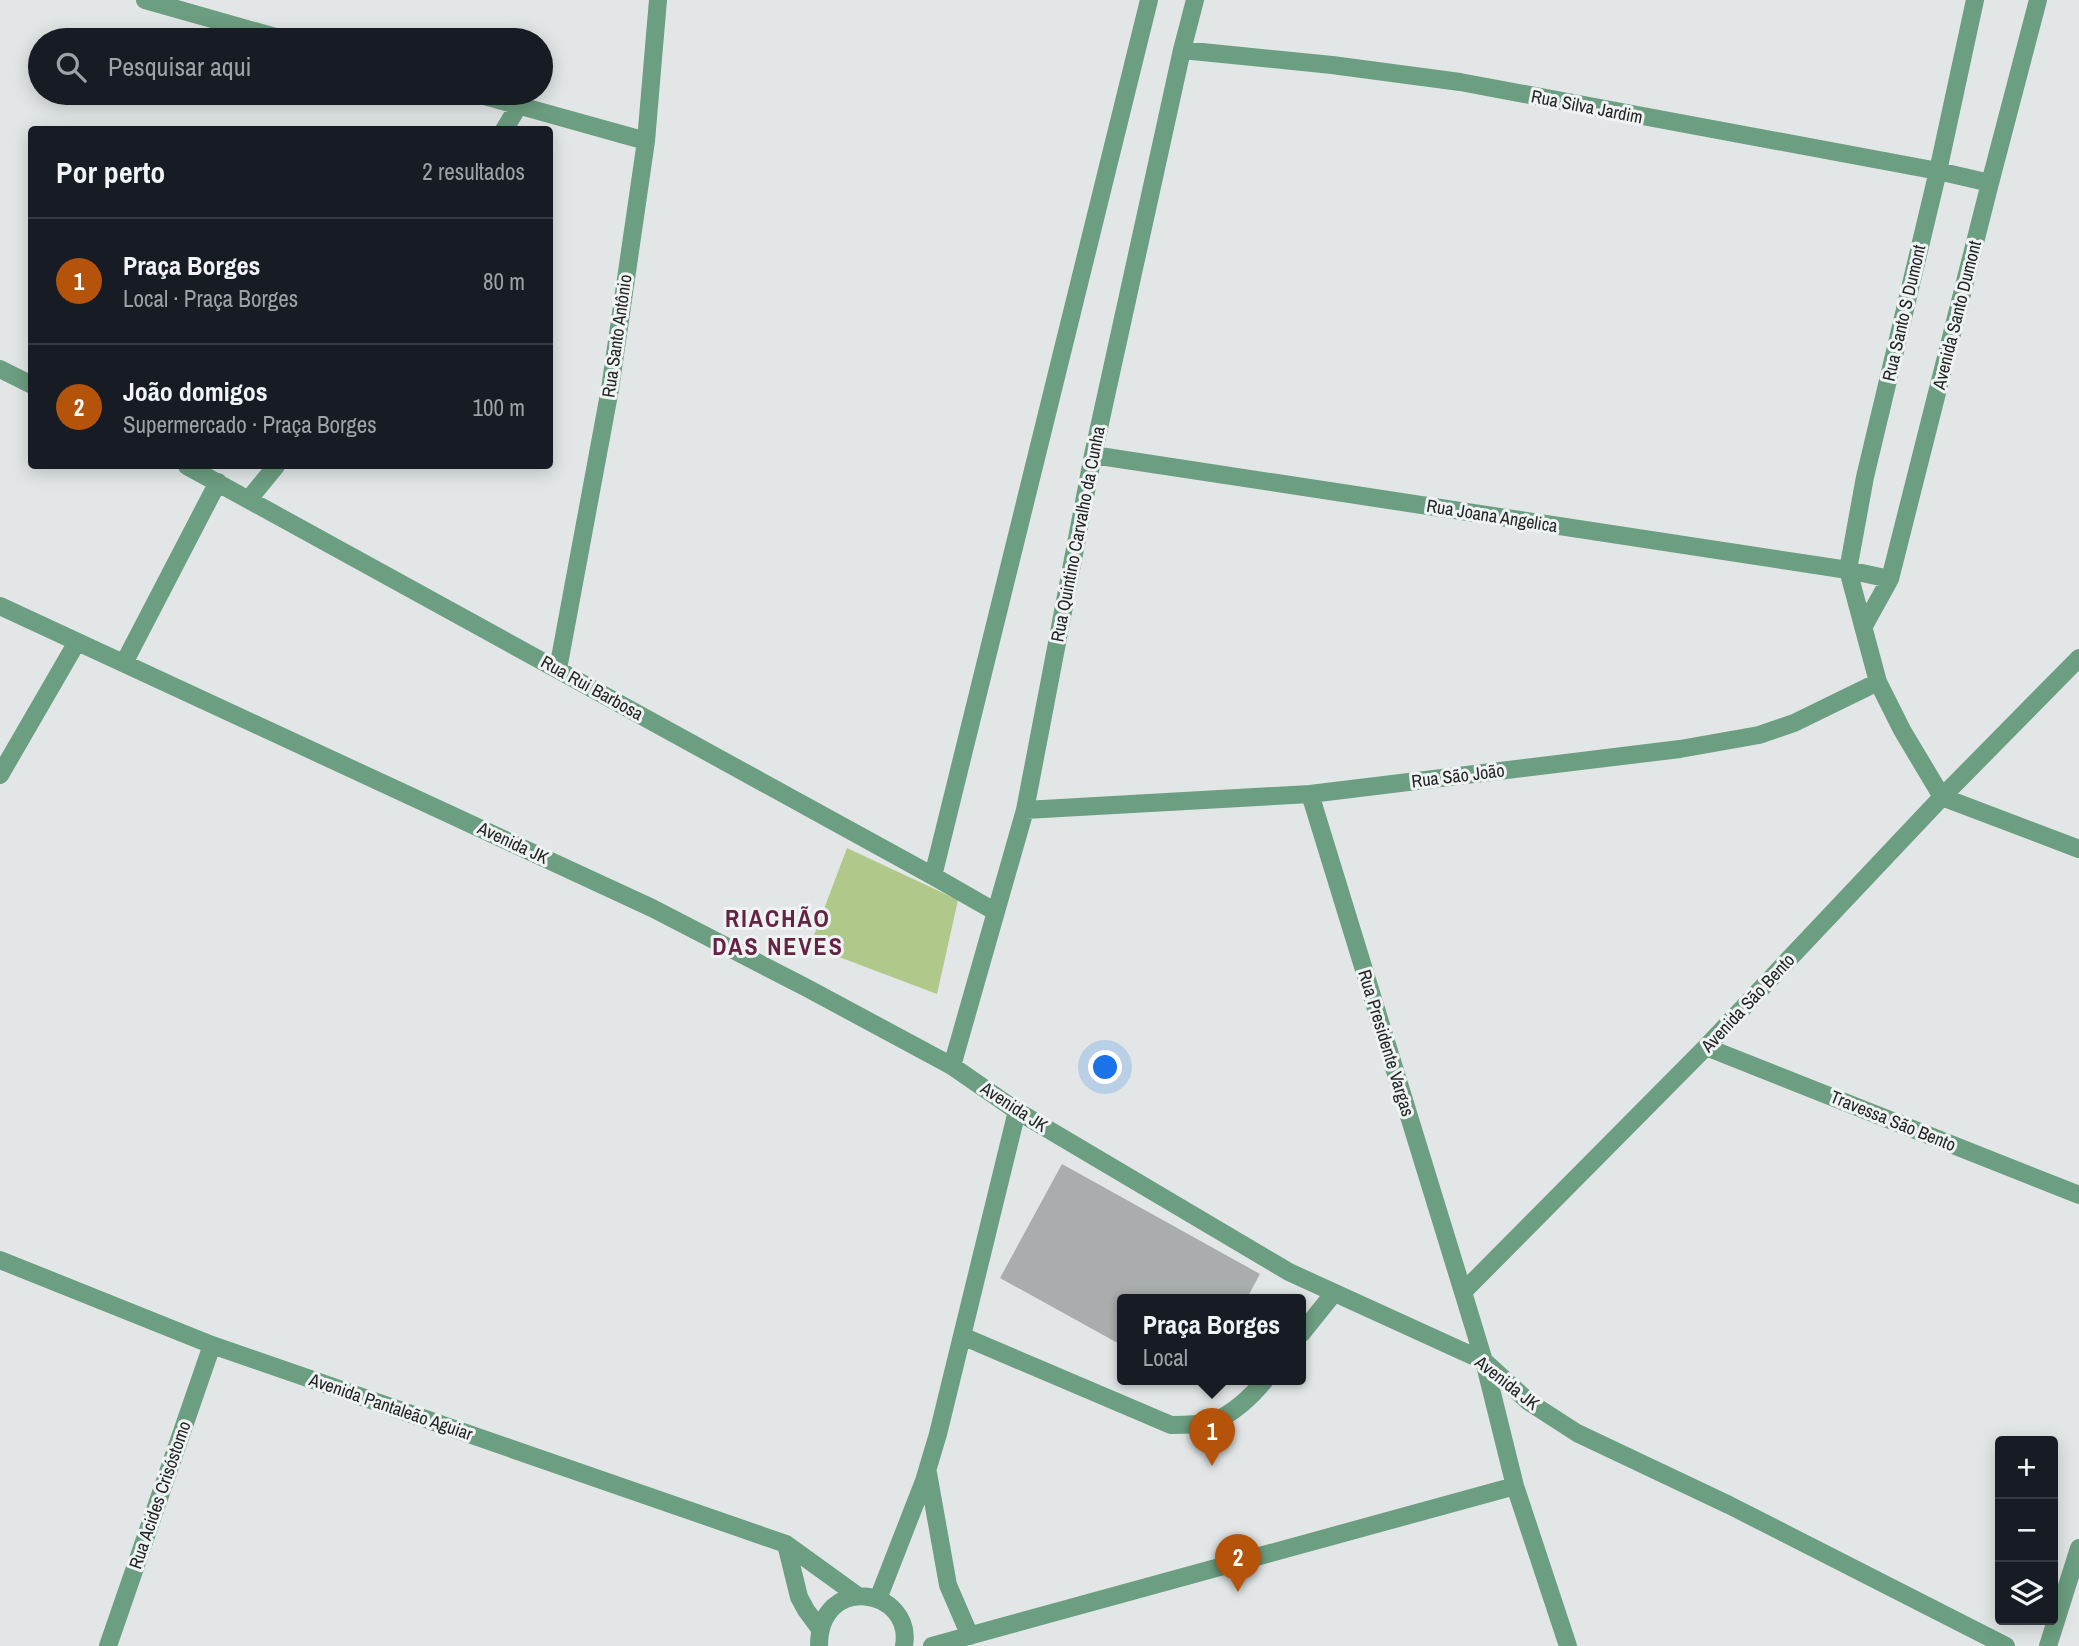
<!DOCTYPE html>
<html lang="pt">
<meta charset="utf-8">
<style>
:root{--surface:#171b24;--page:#20242c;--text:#f1f3f6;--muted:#9ea1a6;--line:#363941;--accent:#b45309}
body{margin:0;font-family:"Archivo Narrow",sans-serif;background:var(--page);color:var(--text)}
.controls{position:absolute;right:21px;bottom:21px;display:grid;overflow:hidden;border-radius:7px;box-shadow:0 4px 18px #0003}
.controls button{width:63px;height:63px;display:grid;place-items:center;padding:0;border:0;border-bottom:2px solid var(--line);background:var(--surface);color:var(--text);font:35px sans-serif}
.you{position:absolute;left:1106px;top:1068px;width:24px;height:24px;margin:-18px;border:5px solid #fff;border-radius:50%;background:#1a73e8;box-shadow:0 0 0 10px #1a73e833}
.badge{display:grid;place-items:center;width:46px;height:46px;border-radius:50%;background:var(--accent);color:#fff;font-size:23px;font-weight:700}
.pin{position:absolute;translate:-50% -58px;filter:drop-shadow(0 2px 4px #0008)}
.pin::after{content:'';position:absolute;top:37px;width:24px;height:21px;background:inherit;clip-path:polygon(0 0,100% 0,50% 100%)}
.popup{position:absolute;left:1117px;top:1294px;width:189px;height:91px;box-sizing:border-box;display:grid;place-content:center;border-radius:7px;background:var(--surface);filter:drop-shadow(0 2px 5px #0005);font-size:23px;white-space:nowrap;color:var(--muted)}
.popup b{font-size:26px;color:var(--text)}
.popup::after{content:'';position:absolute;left:50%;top:100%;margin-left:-14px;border:14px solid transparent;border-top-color:var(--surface)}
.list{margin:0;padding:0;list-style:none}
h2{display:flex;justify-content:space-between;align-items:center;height:91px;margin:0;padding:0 28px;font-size:30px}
h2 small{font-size:23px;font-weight:400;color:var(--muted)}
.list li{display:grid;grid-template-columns:46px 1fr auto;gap:21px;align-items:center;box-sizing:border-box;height:126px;padding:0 28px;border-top:2px solid var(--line)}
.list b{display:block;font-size:26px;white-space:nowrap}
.list p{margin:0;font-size:23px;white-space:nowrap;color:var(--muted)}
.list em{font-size:23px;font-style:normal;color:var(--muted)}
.icon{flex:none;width:38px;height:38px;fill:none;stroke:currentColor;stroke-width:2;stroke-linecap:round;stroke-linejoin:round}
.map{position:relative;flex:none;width:2079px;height:1646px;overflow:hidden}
.search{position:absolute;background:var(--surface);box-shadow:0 4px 18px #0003;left:28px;top:28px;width:525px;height:77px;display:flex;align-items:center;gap:18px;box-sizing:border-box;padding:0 24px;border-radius:38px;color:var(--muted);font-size:26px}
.panel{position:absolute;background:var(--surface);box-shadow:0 4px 18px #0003;left:28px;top:126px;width:525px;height:343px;border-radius:7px}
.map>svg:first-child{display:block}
.green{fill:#b0c98b}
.building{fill:#aaadae}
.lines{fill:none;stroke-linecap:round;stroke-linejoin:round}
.minor{stroke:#6c9e81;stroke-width:18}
.labels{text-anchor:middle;stroke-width:6;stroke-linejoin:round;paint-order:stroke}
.street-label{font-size:18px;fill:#232424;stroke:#f0f3f3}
.district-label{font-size:24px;font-weight:bold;letter-spacing:2px;fill:#642342;stroke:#f0f3f3}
</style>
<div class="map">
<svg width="2079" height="1646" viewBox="0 0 2079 1646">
<rect width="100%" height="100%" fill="#e2e6e6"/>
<path class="green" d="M847,848L958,900L937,994L810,946Z"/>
<path class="building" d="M1062,1164L1260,1274L1246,1300H1123V1346L1000,1278Z"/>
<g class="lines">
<path class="minor" d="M145,0L286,40
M1975,0L1938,171L1865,477L1848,570L1878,682L1902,730L1942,797L2079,849
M1182,50L1332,65L1460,82L1938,171L1990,183
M474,93L646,141
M504,130L519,105
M0,369L32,385
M1093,455L1848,570L1890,579
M187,466L933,876L996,912
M249,499L276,466
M0,606L652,908L807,988L952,1066L1017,1111L1289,1272L1484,1361L1529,1402L1577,1433L1729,1505L2006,1646
M1864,626L1890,579L1990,183L2038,0
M124,663L218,482
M558,669L610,389L646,141L658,0
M0,775L77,642
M1310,794L1463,1292
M1025,810L1310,794L1680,749L1759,735L1794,723L1878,682
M933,876L1149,0
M1706,1047L2079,1195
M952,1066L1025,810L1093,455L1182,50L1195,0
M0,1260L212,1345L786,1544L858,1596
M1301,1334L1334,1293
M962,1336L1171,1425C1184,1425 1198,1425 1211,1422C1231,1416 1252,1396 1265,1380
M928,1473L948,1585L970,1636
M786,1544L799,1597L806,1610L820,1629
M878,1599L924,1481L938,1434L1017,1111
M108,1646L212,1345
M819,1646C819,1572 914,1588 904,1646
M932,1646L1515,1486
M1568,1646L1515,1486L1484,1361L1463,1292L1706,1047L1942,797L2079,658
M2048,1646L2079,1548"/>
</g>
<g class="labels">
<g class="street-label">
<text transform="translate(1587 107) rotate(11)" y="6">Rua Silva Jardim</text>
<text transform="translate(1904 313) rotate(-77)" y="6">Rua Santo S Dumont</text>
<text transform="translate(1957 315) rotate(-76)" y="6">Avenida Santo Dumont</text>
<text transform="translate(617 336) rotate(-82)" y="6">Rua Santo Antônio</text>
<text transform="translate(1492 516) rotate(9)" y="6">Rua Joana Angelica</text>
<text transform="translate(1078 534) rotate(-79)" y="6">Rua Quintino Carvalho da Cunha</text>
<text transform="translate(592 688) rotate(29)" y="6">Rua Rui Barbosa</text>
<text transform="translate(1458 776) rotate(-7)" y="6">Rua São João</text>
<text transform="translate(513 843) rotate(25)" y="6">Avenida JK</text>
<text transform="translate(1748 1003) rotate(-47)" y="6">Avenida São Bento</text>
<text transform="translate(1386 1043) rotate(73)" y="6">Rua Presidente Vargas</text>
<text transform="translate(1014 1107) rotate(33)" y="6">Avenida JK</text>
<text transform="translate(1893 1121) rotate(22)" y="6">Travessa São Bento</text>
<text transform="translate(1507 1383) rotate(38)" y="6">Avenida JK</text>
<text transform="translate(391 1407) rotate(19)" y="6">Avenida Pantaleão Aguiar</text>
<text transform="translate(160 1495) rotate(-71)" y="6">Rua Acides Crisóstomo</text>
</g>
<g class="district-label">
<text x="778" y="927">RIACHÃO<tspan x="778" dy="28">DAS NEVES</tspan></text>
</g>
</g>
</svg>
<div class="controls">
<button>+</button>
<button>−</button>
<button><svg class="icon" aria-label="layers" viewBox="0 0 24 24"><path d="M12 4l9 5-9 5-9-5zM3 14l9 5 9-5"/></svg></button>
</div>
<div class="you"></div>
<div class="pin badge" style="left:1212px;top:1466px">1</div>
<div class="popup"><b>Praça Borges</b>Local</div>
<div class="pin badge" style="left:1238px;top:1592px">2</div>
<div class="search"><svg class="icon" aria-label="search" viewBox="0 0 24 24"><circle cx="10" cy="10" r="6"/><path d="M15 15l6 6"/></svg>Pesquisar aqui</div>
<section class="panel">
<h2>Por perto<small>2 resultados</small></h2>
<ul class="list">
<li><span class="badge">1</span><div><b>Praça Borges</b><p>Local · Praça Borges</p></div><em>80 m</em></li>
<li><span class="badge">2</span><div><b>João domigos</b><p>Supermercado · Praça Borges</p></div><em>100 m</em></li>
</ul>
</section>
</div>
